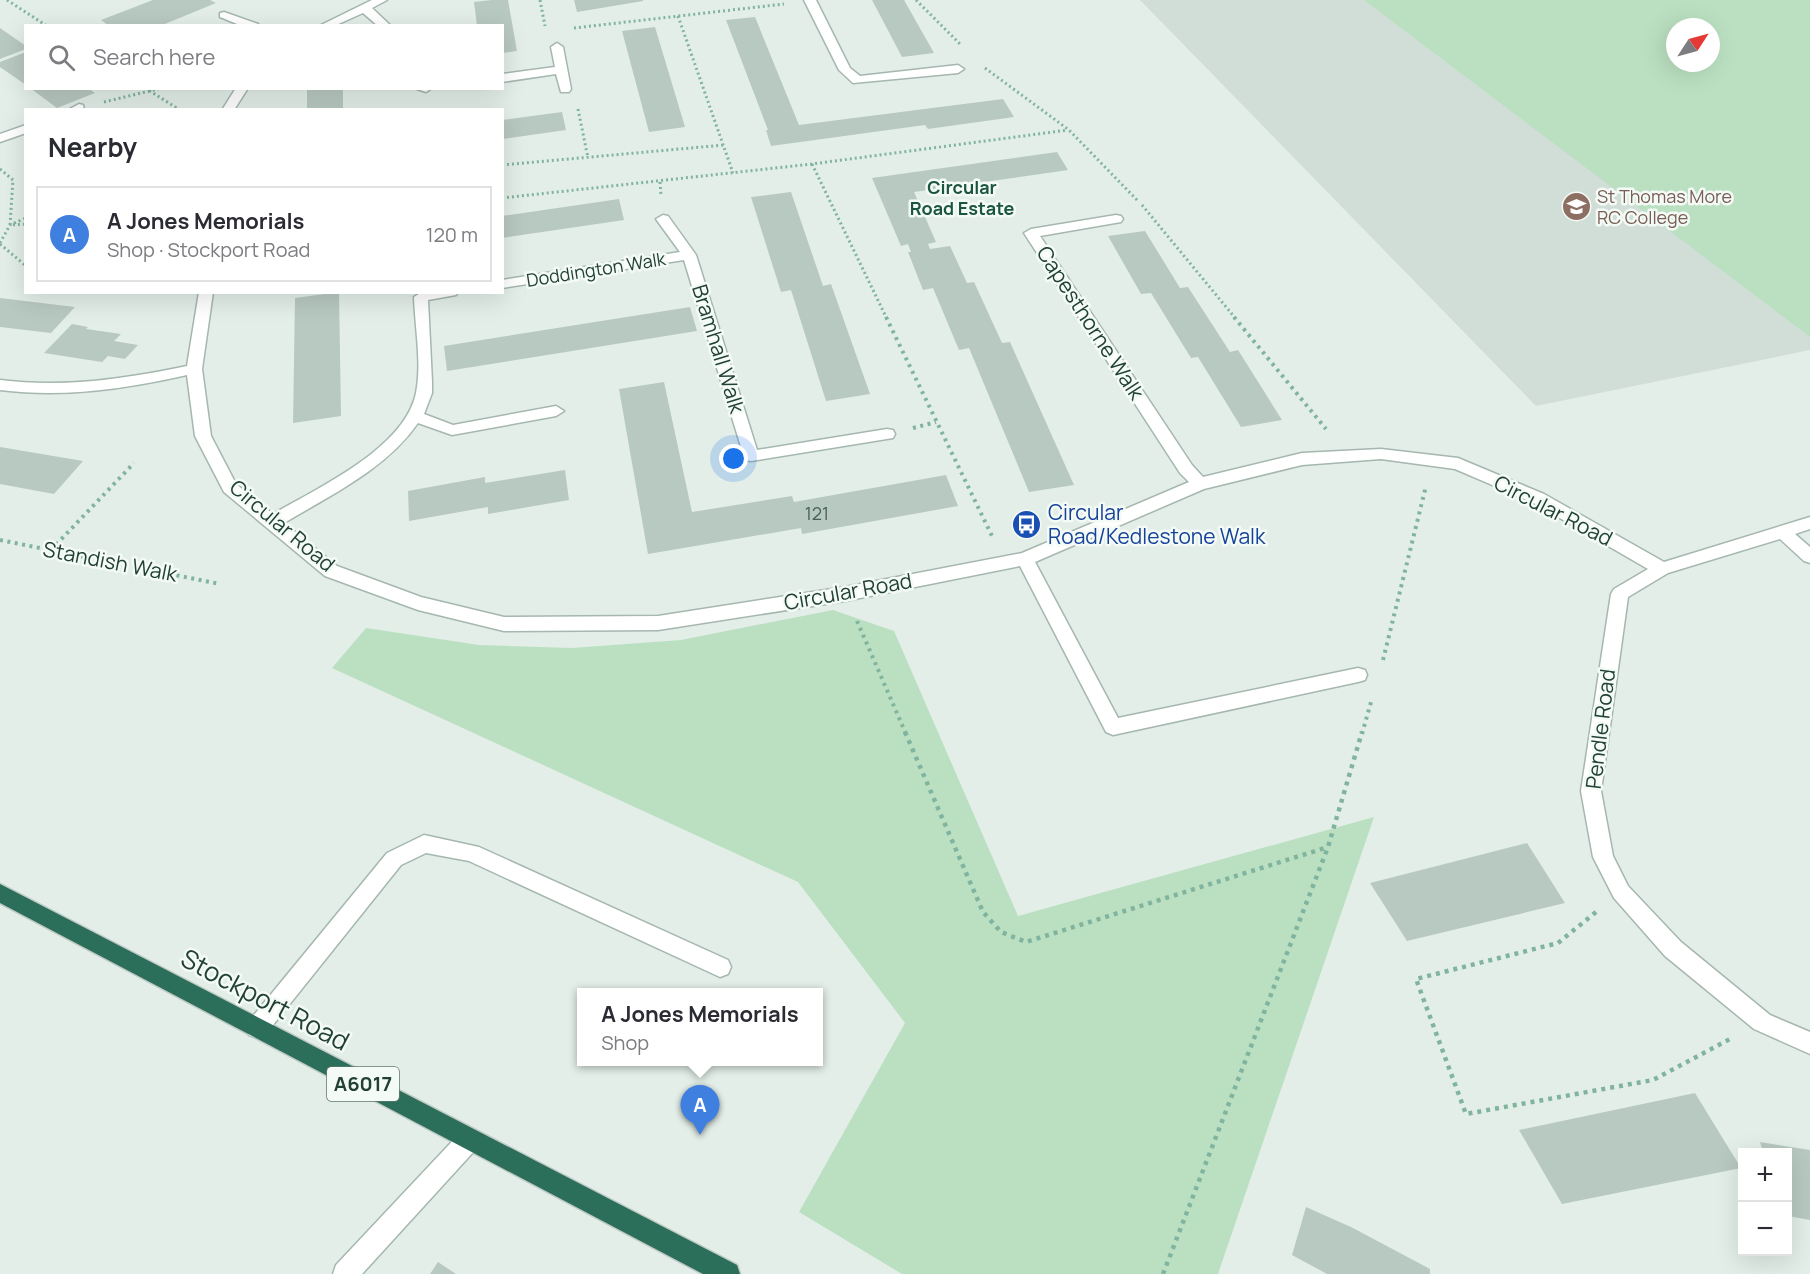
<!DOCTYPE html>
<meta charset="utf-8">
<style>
:root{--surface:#fff;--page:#f2f2f3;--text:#2b2b33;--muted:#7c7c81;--line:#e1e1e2;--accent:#2563eb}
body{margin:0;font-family:Manrope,sans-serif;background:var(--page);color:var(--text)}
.controls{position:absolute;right:18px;bottom:18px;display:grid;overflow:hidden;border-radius:0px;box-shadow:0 6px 24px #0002}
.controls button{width:54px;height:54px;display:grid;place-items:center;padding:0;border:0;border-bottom:2px solid var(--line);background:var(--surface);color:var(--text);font:30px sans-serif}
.compass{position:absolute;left:1666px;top:18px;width:54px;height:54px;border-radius:50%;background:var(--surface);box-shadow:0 6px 24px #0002;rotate:54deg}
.you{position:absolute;left:734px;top:459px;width:21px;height:21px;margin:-15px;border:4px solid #fff;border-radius:50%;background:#1a73e8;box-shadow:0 0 0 9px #1a73e833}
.badge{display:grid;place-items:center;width:39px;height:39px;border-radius:50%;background:var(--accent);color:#fff;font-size:20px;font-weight:700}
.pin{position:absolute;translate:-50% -50px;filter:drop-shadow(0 2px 3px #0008)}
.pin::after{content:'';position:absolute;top:32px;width:21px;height:18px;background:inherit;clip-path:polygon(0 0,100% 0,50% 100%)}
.popup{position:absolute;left:577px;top:988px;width:246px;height:78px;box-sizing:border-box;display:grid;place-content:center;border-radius:0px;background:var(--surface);filter:drop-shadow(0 2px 4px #0005);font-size:20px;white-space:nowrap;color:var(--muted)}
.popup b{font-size:22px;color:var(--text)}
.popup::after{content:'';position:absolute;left:50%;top:100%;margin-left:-12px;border:12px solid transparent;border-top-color:var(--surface)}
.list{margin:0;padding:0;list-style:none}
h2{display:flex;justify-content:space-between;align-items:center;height:78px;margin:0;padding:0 24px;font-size:26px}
h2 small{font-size:20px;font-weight:400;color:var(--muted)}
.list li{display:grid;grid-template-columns:39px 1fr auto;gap:18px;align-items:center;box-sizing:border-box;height:96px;margin:0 12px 12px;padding:0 12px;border:2px solid var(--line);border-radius:0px}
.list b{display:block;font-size:22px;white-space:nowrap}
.list p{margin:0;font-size:20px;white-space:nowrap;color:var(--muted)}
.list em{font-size:20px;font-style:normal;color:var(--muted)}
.icon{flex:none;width:33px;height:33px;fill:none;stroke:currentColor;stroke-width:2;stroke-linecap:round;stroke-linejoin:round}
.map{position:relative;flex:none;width:1810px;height:1274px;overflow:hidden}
.search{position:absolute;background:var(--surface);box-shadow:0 6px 24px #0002;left:24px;top:24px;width:480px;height:66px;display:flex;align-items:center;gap:15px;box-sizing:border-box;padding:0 21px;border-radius:0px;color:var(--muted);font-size:22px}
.panel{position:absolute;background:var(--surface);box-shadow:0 6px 24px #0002;left:24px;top:108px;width:480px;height:186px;border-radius:0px}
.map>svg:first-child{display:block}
.built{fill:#d1ded7;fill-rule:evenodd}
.green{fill:#bbe0c1;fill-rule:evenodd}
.building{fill:#b8c9c1}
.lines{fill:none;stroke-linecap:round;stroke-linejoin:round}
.lane-casing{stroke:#a5b7af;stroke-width:3}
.street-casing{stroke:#a5b7af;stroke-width:3}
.highway-casing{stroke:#c1cac6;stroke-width:3}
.path-far2{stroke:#81b49f;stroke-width:3;stroke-dasharray:2 3;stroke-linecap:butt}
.path-far1{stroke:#81b49f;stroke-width:4;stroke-dasharray:3 4.5;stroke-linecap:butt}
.path{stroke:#81b49f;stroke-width:4.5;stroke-dasharray:4 5;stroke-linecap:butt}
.lane{fill:#fff;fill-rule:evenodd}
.street{fill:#fff;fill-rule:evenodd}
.highway{fill:#2b6f5a;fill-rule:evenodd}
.labels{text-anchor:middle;stroke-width:5;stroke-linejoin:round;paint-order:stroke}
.far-neighbourhood-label{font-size:18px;font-weight:bold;fill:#1b5541;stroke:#f4faf6}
.far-education-label{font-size:18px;fill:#785e54;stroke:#f4faf6;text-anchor:start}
.far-street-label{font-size:18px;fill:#214135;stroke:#f4faf6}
.number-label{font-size:18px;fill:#476358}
.shield{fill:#f4faf6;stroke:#60786f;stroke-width:1.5}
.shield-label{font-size:20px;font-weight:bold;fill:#214135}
.street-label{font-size:21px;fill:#214135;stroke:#f4faf6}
.transit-label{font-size:21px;fill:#164399;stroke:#f4faf6;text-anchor:start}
.near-street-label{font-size:26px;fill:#214135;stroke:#f4faf6}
</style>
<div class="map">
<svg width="1810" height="1274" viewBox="0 0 1810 1274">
<rect width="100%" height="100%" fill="#e3eee8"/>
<path class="built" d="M1140,0H1810V350L1536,406ZM1675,27H1711V63H1675Z"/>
<path class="green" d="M1364,0H1810V337ZM1675,27H1711V63H1675Z
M833,610L894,631L1018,916L1374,817L1218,1274H902L799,1212L905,1023L798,882L332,668L366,628L479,645L572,648L681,640Z"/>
<path class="building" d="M153,0H210L216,3L160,26H109L101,20Z
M492,0H508L517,51L502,53V26H477L474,2Z
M574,0H643V1L577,12Z
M872,0H904L934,53L902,57Z
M755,17L799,125L1003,99L1014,117L928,129L925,125L771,146L766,130H768L726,20Z
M655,27L685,127L649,132L622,31Z
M0,28L26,46V49L0,59Z
M26,52V85L0,67V62Z
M30,88H88L95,93L57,108Z
M307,88H343V110H307Z
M562,112L566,130L502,139V120Z
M1057,152L1068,170L914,192L936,242L928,244L930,249L950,246L967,283L974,282L1002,343L1010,342L1074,485L1029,492L969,348L959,350L933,288L923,290L908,252H911L908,244L901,246L872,178Z
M791,192L823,286L831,284L870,394L826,401L791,290L781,292L751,197Z
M619,199L624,220L502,238V216Z
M1145,231L1180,288L1188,287L1230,352L1238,350L1282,420L1241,427L1198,357L1191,358L1151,293L1141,294L1108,236Z
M339,292L341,416L293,423L295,298Z
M0,298L75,307L51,333L0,327Z
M690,307L697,331L447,371L444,346Z
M72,324L88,327L86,329L121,334L114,341L138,345L125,359L108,356L102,362L44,353Z
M664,382L692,512L792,496L794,502L946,475L958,506L802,534L801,528L648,554L619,389Z
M0,447L83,461L54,494L0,484Z
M565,470L569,500L488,514V507L409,521L408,491L485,477V483Z
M1527,843L1565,903L1407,941L1370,883Z
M1695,1093L1741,1168L1562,1204L1519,1130Z
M1760,1142L1810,1150V1220L1788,1216V1152H1763Z
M1306,1207L1353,1228L1430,1269V1274H1327L1292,1255Z
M438,1262L456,1274H430Z"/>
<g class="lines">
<defs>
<path id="lane" d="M224,12L258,24L259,26H242L220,17V13Z
M424,835L479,847L728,960L731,967L728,974L720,977L469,861L426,853L401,865L265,1035L257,1038L249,1035L246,1028L249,1021L387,853Z"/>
<path id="street" d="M372,0H387L372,8L391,26H378L363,13L334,26H319Z
M804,0H816L850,68L860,76L958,65L964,69L958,73L853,83L839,70Z
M557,43L563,47L571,89L569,92H561L556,74L502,82V74L555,67L551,47Z
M236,88H248L234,110H222Z
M414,88H432L426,92Z
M79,104L83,105L84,110H68Z
M26,125V133L0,142V134Z
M663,215L668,216L696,255L757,450L887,429L893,430L895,434L893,438L751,461L745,460L684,260L502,288V280L680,252L656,219Z
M1116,215L1121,216L1123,219L1121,222L1040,236L1192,465L1203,477L1302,453L1381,449L1458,458L1544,494L1664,562L1810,517V529L1795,534L1810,547V563L1804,561L1780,539L1668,573L1628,597L1601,791L1613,856L1628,886L1681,942L1770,1015L1810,1032V1054L1754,1029L1665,956L1614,898L1593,857L1581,791L1611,594L1614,589L1648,569L1532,502L1455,469L1381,459L1302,465L1204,489L1035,562L1118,718L1358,668L1365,670L1367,675L1365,680L1358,682L1113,735L1106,732L1020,566L845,601L658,630L504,631L418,610L325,576L224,492L195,436L187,375C125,389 63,398 0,390V380C63,388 125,379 187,366L199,292H213L202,369L211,436L236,484L273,514C318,488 405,448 416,393C422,363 415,328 414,297L422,292H458L456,295L428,300L432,382V393L424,414L453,425L556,406L564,411L556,416L452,435L418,423C386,469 331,495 284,523L337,566L421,597L504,617L658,616L845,587L1022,553L1189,482L1180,473L1024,233L1031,229Z
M469,1128L477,1132L481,1140L477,1148L362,1274H333L336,1265L461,1132Z"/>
<path id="highway" d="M0,884L737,1265L740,1274H703L0,903Z"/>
</defs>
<use href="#lane" class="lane-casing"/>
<use href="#street" class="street-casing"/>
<use href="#highway" class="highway-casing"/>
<path class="path-far2" d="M7,0L47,26
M540,0L545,26
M916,0L960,44
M678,16L733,173
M574,28L784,4
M985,68L1069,130L1137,200
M145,88L180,110
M104,102L162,88
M578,109L588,158
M812,164L887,319
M502,165L724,145
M0,169L13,180L10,225L26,224
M660,182L661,196
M502,198L812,164L1068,130
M1142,205L1236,319
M0,243L10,225L26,218
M0,244L26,266"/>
<path class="path-far1" d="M886,317L992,536
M1234,317L1326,429
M913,428L936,422
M0,540L220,584
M51,550L134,463
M857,621L906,734
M1383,660L1426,486
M1362,734L1371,702"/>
<path class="path" d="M905,732L983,912L1001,932L1026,942L1328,847
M1596,912L1558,943L1416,979L1466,1114L1653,1080L1730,1039
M1163,1274L1328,847L1362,732"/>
<use href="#lane" class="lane"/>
<use href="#street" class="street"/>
<use href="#highway" class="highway"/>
</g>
<defs>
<symbol id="school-disc" viewBox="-11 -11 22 22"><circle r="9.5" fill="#8d6e63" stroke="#f4faf6"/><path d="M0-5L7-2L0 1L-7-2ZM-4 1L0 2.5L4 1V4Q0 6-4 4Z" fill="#fff"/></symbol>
<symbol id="bus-disc" viewBox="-11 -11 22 22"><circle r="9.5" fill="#1a4fb4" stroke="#f4faf6"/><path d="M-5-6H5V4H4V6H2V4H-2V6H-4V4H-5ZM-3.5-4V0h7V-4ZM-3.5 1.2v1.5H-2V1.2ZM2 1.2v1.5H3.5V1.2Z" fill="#fff"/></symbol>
</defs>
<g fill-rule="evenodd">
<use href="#school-disc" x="1560" y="190" width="33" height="33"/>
<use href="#bus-disc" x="1010" y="508" width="33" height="33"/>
</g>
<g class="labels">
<g class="far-neighbourhood-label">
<text x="962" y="194">Circular<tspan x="962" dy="21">Road Estate</tspan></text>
</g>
<g class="far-education-label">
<text x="1597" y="203">St Thomas More<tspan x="1597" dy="21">RC College</tspan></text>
</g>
<g class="far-street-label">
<text transform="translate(596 270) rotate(-9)" y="6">Doddington Walk</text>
</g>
<g class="number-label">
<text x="817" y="520">121</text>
</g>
<rect class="shield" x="327" y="1067" width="72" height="34" rx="4.5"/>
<g class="shield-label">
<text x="363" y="1091">A6017</text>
</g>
<g class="street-label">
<text transform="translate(1090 323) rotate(57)" y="7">Capesthorne Walk</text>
<text transform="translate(718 349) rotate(73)" y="7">Bramhall Walk</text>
<text transform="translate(1553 511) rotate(27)" y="7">Circular Road</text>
<text transform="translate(282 526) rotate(40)" y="7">Circular Road</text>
<text transform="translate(110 562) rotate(11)" y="7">Standish Walk</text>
<text transform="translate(848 592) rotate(-10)" y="7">Circular Road</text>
<text transform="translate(1601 729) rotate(-83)" y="7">Pendle Road</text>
</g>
<g class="transit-label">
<text x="1048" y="520">Circular<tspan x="1048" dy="24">Road/Kedlestone Walk</tspan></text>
</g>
<g class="near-street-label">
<text transform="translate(265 1000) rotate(28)" y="9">Stockport Road</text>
</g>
</g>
</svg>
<div class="controls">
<button>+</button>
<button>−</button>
</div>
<svg class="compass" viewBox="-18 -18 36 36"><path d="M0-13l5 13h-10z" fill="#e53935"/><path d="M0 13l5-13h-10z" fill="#7c7c81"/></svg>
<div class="you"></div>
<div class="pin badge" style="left:700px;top:1135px;background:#3f7fe0">A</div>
<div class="popup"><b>A Jones Memorials</b>Shop</div>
<div class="search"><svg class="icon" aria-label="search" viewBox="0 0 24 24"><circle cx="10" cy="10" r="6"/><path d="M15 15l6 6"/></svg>Search here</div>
<section class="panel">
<h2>Nearby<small></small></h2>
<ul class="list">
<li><span class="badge" style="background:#3f7fe0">A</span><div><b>A Jones Memorials</b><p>Shop · Stockport Road</p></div><em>120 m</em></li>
</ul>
</section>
</div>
